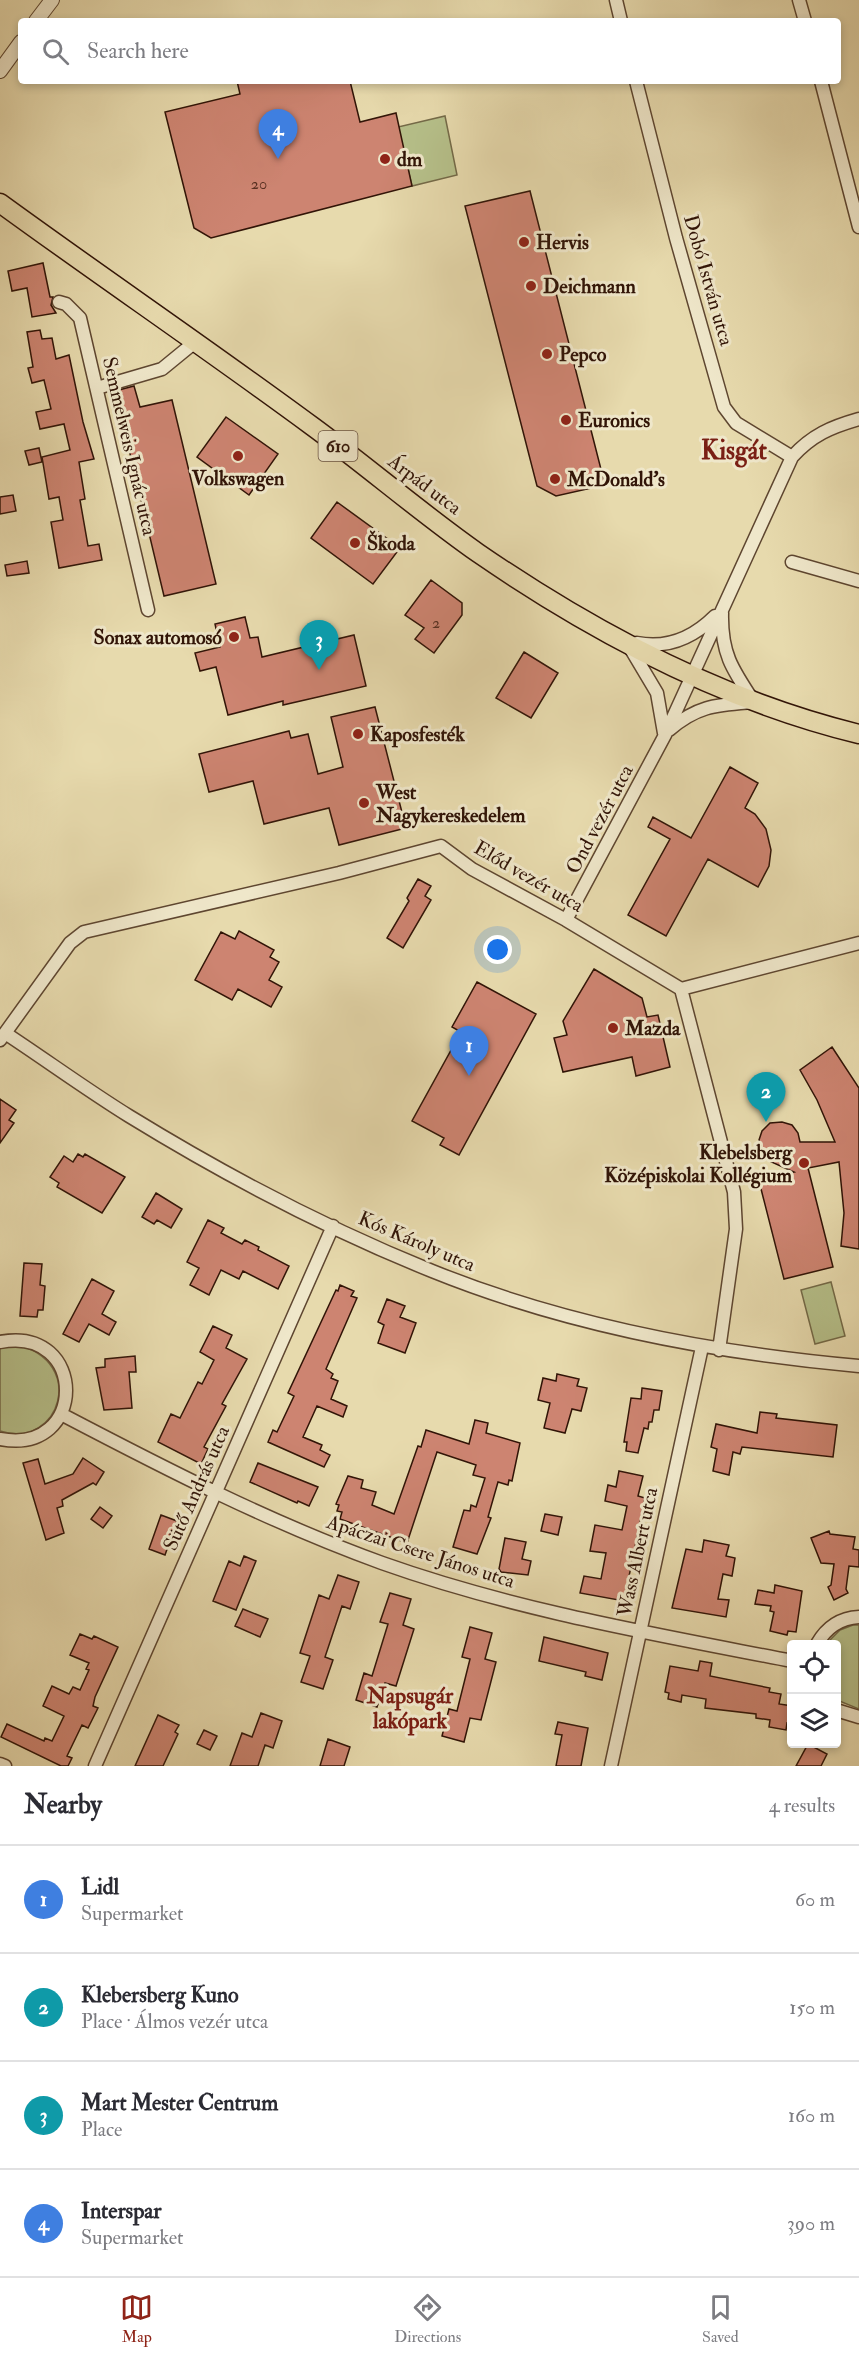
<!DOCTYPE html>
<meta charset="utf-8">
<style>
:root{--surface:#fff;--page:#f2f2f3;--text:#2b2b33;--muted:#7c7c81;--line:#e1e1e2;--accent:#8f2418}
body{margin:0;font-family:"IM FELL Double Pica",serif;background:var(--page);color:var(--text)}
.controls{position:absolute;right:18px;bottom:18px;display:grid;overflow:hidden;border-radius:6px;box-shadow:0 3px 9px #0003}
.controls button{width:54px;height:54px;display:grid;place-items:center;padding:0;border:0;border-bottom:2px solid var(--line);background:var(--surface);color:var(--text);font:30px sans-serif}
.you{position:absolute;left:498px;top:950px;width:21px;height:21px;margin:-15px;border:4px solid #fff;border-radius:50%;background:#1a73e8;box-shadow:0 0 0 9px #1a73e833}
.badge{display:grid;place-items:center;width:39px;height:39px;border-radius:50%;background:var(--accent);color:#fff;font-size:20px;font-weight:700}
.pin{position:absolute;translate:-50% -50px;filter:drop-shadow(0 2px 3px #0008)}
.pin::after{content:'';position:absolute;top:32px;width:21px;height:18px;background:inherit;clip-path:polygon(0 0,100% 0,50% 100%)}
.list{margin:0;padding:0;list-style:none}
h2{display:flex;justify-content:space-between;align-items:center;height:78px;margin:0;padding:0 24px;font-size:26px}
h2 small{font-size:20px;font-weight:400;color:var(--muted)}
.list li{display:grid;grid-template-columns:39px 1fr auto;gap:18px;align-items:center;box-sizing:border-box;height:108px;padding:0 24px;border-top:2px solid var(--line)}
.list b{display:block;font-size:22px;white-space:nowrap}
.list p{margin:0;font-size:20px;white-space:nowrap;color:var(--muted)}
.list em{font-size:20px;font-style:normal;color:var(--muted)}
.icon{flex:none;width:33px;height:33px;fill:none;stroke:currentColor;stroke-width:2;stroke-linecap:round;stroke-linejoin:round}
.map{position:relative;flex:none;width:859px;height:1766px;overflow:hidden}
.search{position:absolute;background:var(--surface);box-shadow:0 3px 9px #0003;left:18px;right:18px;top:18px;height:66px;display:flex;align-items:center;gap:15px;box-sizing:border-box;padding:0 21px;border-radius:6px;color:var(--muted);font-size:22px}
.sheet{height:510px;background:var(--surface)}
nav{display:flex;justify-content:space-around;align-items:center;box-sizing:border-box;height:84px;border-top:2px solid var(--line);background:var(--surface);font-size:16px;color:var(--muted)}
nav a{display:grid;justify-items:center;gap:3px}
nav .on{color:var(--accent)}
.map>svg:first-child{display:block}
.green{fill:#b6c08a;stroke:#746a48;stroke-width:1.5}
.building{fill:#cd8471;stroke:#311407;stroke-width:1.5}
.lines{fill:none;stroke-linecap:round;stroke-linejoin:round}
.minor-casing{stroke:#5e4630;stroke-width:15}
.tertiary-casing{stroke:#5e4630;stroke-width:16}
.primary-casing{stroke:#311407;stroke-width:21}
.minor{stroke:#efe7ca;stroke-width:12}
.tertiary{stroke:#efe7ca;stroke-width:14}
.primary{stroke:#e7daad;stroke-width:18}
.poi-dot{fill:#8f2418;stroke:#efe7ca;stroke-width:2}
.labels{text-anchor:middle;stroke-width:6;stroke-linejoin:round;paint-order:stroke}
.number-label{font-size:16px;fill:#583022}
.shield{fill:#efe7ca;stroke:#6a5342;stroke-width:1.5}
.shield-label{font-size:18px;font-weight:bold;fill:#311407}
.poi-label{font-size:20px;font-weight:bold;fill:#311407;stroke:#efe7ca;text-anchor:start}
.street-label{font-size:20px;fill:#311407;stroke:#efe7ca}
.quarter-label{font-size:22px;font-weight:bold;fill:#7a1f14;stroke:#efe7ca}
.district-label{font-size:26px;font-weight:bold;fill:#7a1f14;stroke:#efe7ca}
</style>
<div class="map">
<svg width="859" height="1766" viewBox="0 0 859 1766">
<rect width="100%" height="100%" fill="#e7daad"/>
<filter id="stains"><feTurbulence type="fractalNoise" baseFrequency=".00333" numOctaves="4"/><feColorMatrix values="0 0 0 0 .2 0 0 0 0 .09 0 0 0 0 .02 0 0 0 .5 -.17"/></filter>
<radialGradient id="worn" r=".72"><stop offset=".6" stop-color="#630" stop-opacity="0"/><stop offset="1" stop-color="#630" stop-opacity=".3"/></radialGradient>
<path class="green" d="M445,116L457,175L412,186L398,127Z
M831,1282L845,1336L815,1344L801,1290Z
M17,1345C87,1361 61,1450 0,1431V1348Z
M853,1625H859V1709L837,1700L836,1644H826L840,1630Z"/>
<path class="building" d="M237,81H350L360,122L396,113L412,186L211,238L194,228L165,112L240,94Z
M530,191L605,485L556,496L537,486L465,206Z
M43,263L50,297H53L51,305L56,313L32,317L27,288L12,291L8,271Z
M40,330L42,339L52,338L56,359L69,355L83,422L94,459L79,462L85,499L80,500L88,546L99,544L102,560L59,568L51,522L63,520L59,497L49,499L42,457L70,450L64,424L40,429L36,412L51,409L44,380L32,383L28,368L33,367L27,332Z
M134,386L140,407L172,400L216,584L164,596L115,391Z
M226,417L278,454L249,495L197,457Z
M39,448L42,462L29,465L25,451Z
M13,495L16,511L0,514V497Z
M337,502L400,548L373,584L311,538Z
M27,561L29,573L7,576L5,565Z
M431,580L462,603V615L434,653L415,639L424,628L405,615Z
M245,617L250,638L258,637L262,657L354,635L366,686L283,705V701L228,715L216,667L200,671L195,653L220,647L215,624Z
M524,652L558,673L531,718L496,698Z
M375,707L406,828L339,845L329,808L264,824L253,781L209,792L199,754L289,731L291,738L308,734L318,774L343,767L331,717Z
M730,767L758,783L745,808L755,814L766,829L771,850L769,866L758,887L708,859L666,936L628,915L670,839L648,827L653,817L691,838Z
M418,879L431,886L425,896L431,900L403,948L387,938L409,901L407,898Z
M239,931L274,950L270,957L279,962L269,980L282,987L271,1007L238,989L232,1000L195,980L221,932L235,939Z
M594,969L642,998L647,1017L658,1015L670,1067L636,1076L632,1057L563,1072L554,1038L567,1035L563,1021Z
M477,982L536,1014L459,1155L440,1145L444,1138L412,1121L461,1032L452,1027Z
M832,1047L859,1088V1249L841,1246L844,1213L839,1162L808,1168L833,1267L784,1279L759,1181L794,1172L767,1160L761,1150L759,1140L762,1131L770,1123L782,1122L792,1125L798,1133L800,1142H835L817,1100L800,1070Z
M0,1099L16,1110L9,1120L14,1123L0,1143Z
M78,1154L83,1157L85,1154L125,1177L102,1213L57,1187L59,1183L50,1177L64,1156L73,1162Z
M156,1193L182,1209L171,1228L157,1220L154,1224L142,1217Z
M208,1220L224,1228L221,1233L242,1244L245,1240L259,1247L258,1250L289,1266L278,1289L243,1271L239,1279L221,1270L209,1295L190,1285L199,1268L187,1262Z
M24,1263L42,1264L40,1285L45,1286L43,1310H38L37,1317L20,1316Z
M92,1279L114,1291L102,1314L116,1322L109,1335L89,1324L79,1342L63,1334Z
M340,1285L354,1291L351,1296L357,1298L326,1369L333,1374L331,1378L338,1381L331,1399L347,1406L343,1417L317,1406L303,1437L322,1445L320,1450L330,1455L324,1467L268,1442L273,1430L277,1432L294,1396L288,1393L336,1290L338,1291Z
M387,1299L405,1306L400,1317L416,1323L405,1353L378,1343L384,1325L378,1322Z
M213,1326L232,1335L226,1348L247,1359L222,1404L226,1406L204,1447L208,1449L201,1464L158,1442L171,1414L180,1418L198,1382L202,1384L214,1360L200,1352Z
M135,1356L136,1372H129L132,1408L104,1410L96,1368L105,1367V1359Z
M557,1374L579,1379L577,1386L587,1388L581,1411L572,1409L565,1433L544,1428L550,1403L538,1400L543,1378L556,1381Z
M642,1388L662,1391L659,1410H654L652,1422H649L648,1429L644,1428L638,1453L626,1451L627,1442H624L631,1398L641,1399Z
M760,1412L777,1414L776,1418L837,1425L833,1457L742,1447L740,1454L733,1452L729,1475L713,1471L717,1449L711,1447L716,1424L757,1433Z
M475,1420L488,1423L486,1433L520,1443L512,1481L509,1480L508,1485L498,1482L488,1517L491,1518L477,1554L453,1547L464,1510L470,1511L471,1505L476,1507L485,1478L473,1475L476,1465L437,1452L407,1543L340,1519L342,1512L337,1511L339,1505L336,1504L348,1476L363,1480L361,1488L376,1492L372,1505L394,1514L418,1446L421,1447L426,1430L469,1444Z
M83,1458L104,1472L96,1485L93,1483L62,1500L63,1506L57,1508L64,1533L46,1540L23,1463L38,1459L45,1484L73,1474Z
M258,1463L318,1487L309,1506L298,1501L297,1503L250,1482Z
M619,1471L643,1476L638,1496L645,1498L624,1601L580,1593L584,1576L601,1579L606,1553L590,1551L595,1525L622,1530L627,1506L605,1501L608,1485L616,1487Z
M100,1507L112,1516L103,1528L91,1519Z
M545,1514L562,1517L558,1535L541,1531Z
M161,1515L177,1521L165,1555L149,1549Z
M829,1531L830,1534L855,1537L853,1549L859,1550V1567L849,1566L846,1589L848,1593L834,1600L828,1587L831,1585L834,1564L821,1563L811,1538Z
M505,1538L526,1542L522,1559L531,1561L528,1575L501,1572L499,1569Z
M704,1540L729,1545L726,1556L735,1558L732,1576L723,1574L718,1599L729,1600L726,1617L672,1608L686,1549L702,1552Z
M244,1556L256,1561L236,1610L213,1601L229,1561L240,1566Z
M338,1575L359,1582L350,1609L342,1606L325,1657L333,1660L323,1689L301,1682L310,1656L300,1653L319,1595L329,1599Z
M775,1585L802,1591L796,1632L788,1631L787,1635L770,1631L774,1612L770,1611L771,1606L755,1604L758,1590L774,1593Z
M390,1593L411,1599L403,1625L414,1629L396,1686L385,1683L377,1707L356,1700L364,1673L372,1676L388,1624L380,1622Z
M243,1609L268,1619L260,1637L235,1626Z
M470,1627L492,1633L485,1659L496,1662L481,1720L470,1718L464,1742L442,1736L449,1709L457,1711L470,1659L462,1657Z
M80,1634L92,1639L94,1636L118,1647L95,1697L93,1706L98,1708L88,1728L82,1725L67,1756L72,1758L68,1766H61L1,1737L7,1724L44,1741L45,1738L52,1741L64,1716L43,1706L52,1686L69,1694L73,1687L80,1690L89,1670L86,1669L89,1663L70,1655Z
M544,1637L608,1653L602,1680L585,1676L586,1672L539,1661Z
M700,1661L712,1663L710,1676L770,1688L769,1692L781,1694L779,1704L792,1706L790,1724L787,1723L786,1730L769,1727L770,1720L756,1718V1714L705,1708L706,1699L682,1695L681,1702L668,1699L669,1693L665,1692L670,1666L698,1671Z
M261,1713L282,1721L273,1748L265,1745L258,1766H230L242,1733L252,1737Z
M158,1715L179,1725L175,1732L178,1734L163,1766H135Z
M558,1722L588,1728L581,1766H556L562,1735L555,1734Z
M204,1730L217,1736L210,1750L197,1744Z
M328,1739L350,1747L344,1766H320Z
M808,1744L827,1754L821,1766H796Z"/>
<g class="lines">
<defs>
<path id="minor" d="M616,0L621,21
M799,0L805,21
M636,81L676,238L724,407L736,423L792,457
M821,81L859,227
M59,302L66,304L80,318L148,610
M97,388L162,369L195,342
M792,562L859,581
M637,643C668,649 693,638 715,616
M629,646L657,693L664,733
M669,730C698,705 717,705 754,702C732,669 721,653 722,613
M566,920L665,735L792,457C812,435 831,427 859,419
M681,989L734,1192L736,1229L719,1350
M5,1033C46,1060 87,1090 129,1116C225,1175 328,1229 432,1271C568,1326 714,1353 859,1366
M0,1040L70,943L84,932L339,873L441,846L472,869L566,920L681,989L859,943
M0,1342C88,1325 88,1456 0,1439
M61,1414C166,1469 269,1522 382,1563C514,1610 654,1634 792,1661
M817,1644C826,1628 840,1618 859,1617
M836,1710L859,1717
M0,1764L5,1766
M95,1766L333,1226
M611,1766L702,1347"/>
<path id="tertiary" d="M36,21L52,0
M0,71L21,42"/>
<path id="primary" d="M0,203C103,278 209,350 312,426C368,467 421,513 478,553C593,632 723,701 859,734"/>
</defs>
<use href="#minor" class="minor-casing"/>
<use href="#tertiary" class="tertiary-casing"/>
<use href="#primary" class="primary-casing"/>
<use href="#minor" class="minor"/>
<use href="#tertiary" class="tertiary"/>
<use href="#primary" class="primary"/>
</g>
<g class="poi-dot">
<circle cx="385" cy="159" r="6"/>
<circle cx="524" cy="242" r="6"/>
<circle cx="531" cy="286" r="6"/>
<circle cx="547" cy="354" r="6"/>
<circle cx="566" cy="420" r="6"/>
<circle cx="238" cy="456" r="6"/>
<circle cx="555" cy="479" r="6"/>
<circle cx="355" cy="543" r="6"/>
<circle cx="234" cy="637" r="6"/>
<circle cx="358" cy="734" r="6"/>
<circle cx="364" cy="803" r="6"/>
<circle cx="613" cy="1028" r="6"/>
<circle cx="804" cy="1163" r="6"/>
</g>
<g class="labels">
<g class="number-label">
<text x="259" y="189">20</text>
<text x="436" y="628">2</text>
</g>
<rect class="shield" x="318.5" y="431" width="39" height="30" rx="4.5"/>
<g class="shield-label">
<text x="338" y="452">610</text>
</g>
<g class="poi-label">
<text x="397" y="166">dm</text>
<text x="536" y="249">Hervis</text>
<text x="543" y="293">Deichmann</text>
<text x="559" y="361">Pepco</text>
<text x="578" y="427">Euronics</text>
<text x="238" y="485" text-anchor="middle">Volkswagen</text>
<text x="567" y="486">McDonald's</text>
<text x="367" y="550">Škoda</text>
<text x="222" y="644" text-anchor="end">Sonax automosó</text>
<text x="370" y="741">Kaposfesték</text>
<text x="376" y="799">West<tspan x="376" dy="23">Nagykereskedelem</tspan></text>
<text x="625" y="1035">Mazda</text>
<text x="792" y="1159" text-anchor="end">Klebelsberg<tspan x="792" dy="23">Középiskolai Kollégium</tspan></text>
</g>
<g class="street-label">
<text transform="translate(709 280) rotate(74)" y="7">Dobó István utca</text>
<text transform="translate(130 446) rotate(77)" y="7">Semmelweis Ignác utca</text>
<text transform="translate(425 484) rotate(37)" y="7">Árpád utca</text>
<text transform="translate(599 819) rotate(-62)" y="7">Ond vezér utca</text>
<text transform="translate(529 876) rotate(30)" y="7">Előd vezér utca</text>
<text transform="translate(417 1241) rotate(23)" y="7">Kós Károly utca</text>
<text transform="translate(196 1488) rotate(-66)" y="7">Sütő András utca</text>
<text transform="translate(421 1551) rotate(18)" y="7">Apáczai Csere János utca</text>
<text transform="translate(637 1552) rotate(-78)" y="7">Wass Albert utca</text>
</g>
<g class="quarter-label">
<text x="410" y="1703">Napsugár<tspan x="410" dy="25">lakópark</tspan></text>
</g>
<g class="district-label">
<text x="734" y="459">Kisgát</text>
</g>
</g>
<rect width="100%" height="100%" filter="url(#stains)"/>
<rect width="100%" height="100%" fill="url(#worn)"/>
</svg>
<div class="controls">
<button><svg class="icon" aria-label="locate" viewBox="0 0 24 24"><circle cx="12" cy="12" r="6"/><path d="M12 2v4M12 18v4M2 12h4M18 12h4"/></svg></button>
<button><svg class="icon" aria-label="layers" viewBox="0 0 24 24"><path d="M12 4l9 5-9 5-9-5zM3 14l9 5 9-5"/></svg></button>
</div>
<div class="you"></div>
<div class="pin badge" style="left:469px;top:1076px;background:#3f7fe0">1</div>
<div class="pin badge" style="left:766px;top:1122px;background:#0f9aa8">2</div>
<div class="pin badge" style="left:319px;top:670px;background:#0f9aa8">3</div>
<div class="pin badge" style="left:278px;top:159px;background:#3f7fe0">4</div>
<div class="search"><svg class="icon" aria-label="search" viewBox="0 0 24 24"><circle cx="10" cy="10" r="6"/><path d="M15 15l6 6"/></svg>Search here</div>
</div>
<section class="sheet">
<h2>Nearby<small>4 results</small></h2>
<ul class="list">
<li><span class="badge" style="background:#3f7fe0">1</span><div><b>Lidl</b><p>Supermarket</p></div><em>60 m</em></li>
<li><span class="badge" style="background:#0f9aa8">2</span><div><b>Klebersberg Kuno</b><p>Place · Álmos vezér utca</p></div><em>150 m</em></li>
<li><span class="badge" style="background:#0f9aa8">3</span><div><b>Mart Mester Centrum</b><p>Place</p></div><em>160 m</em></li>
<li><span class="badge" style="background:#3f7fe0">4</span><div><b>Interspar</b><p>Supermarket</p></div><em>390 m</em></li>
</ul>
</section>
<nav>
<a class="on"><svg class="icon" aria-label="map" viewBox="0 0 24 24"><path d="M3 6l6-2 6 2 6-2v14l-6 2-6-2-6 2zM9 4v14M15 6v14"/></svg>Map</a>
<a><svg class="icon" aria-label="directions" viewBox="0 0 24 24"><path d="M12 3l9 9-9 9-9-9zM9 14v-3h6M13 9l2 2-2 2"/></svg>Directions</a>
<a><svg class="icon" aria-label="saved" viewBox="0 0 24 24"><path d="M7 4h10v16l-5-4-5 4z"/></svg>Saved</a>
</nav>
